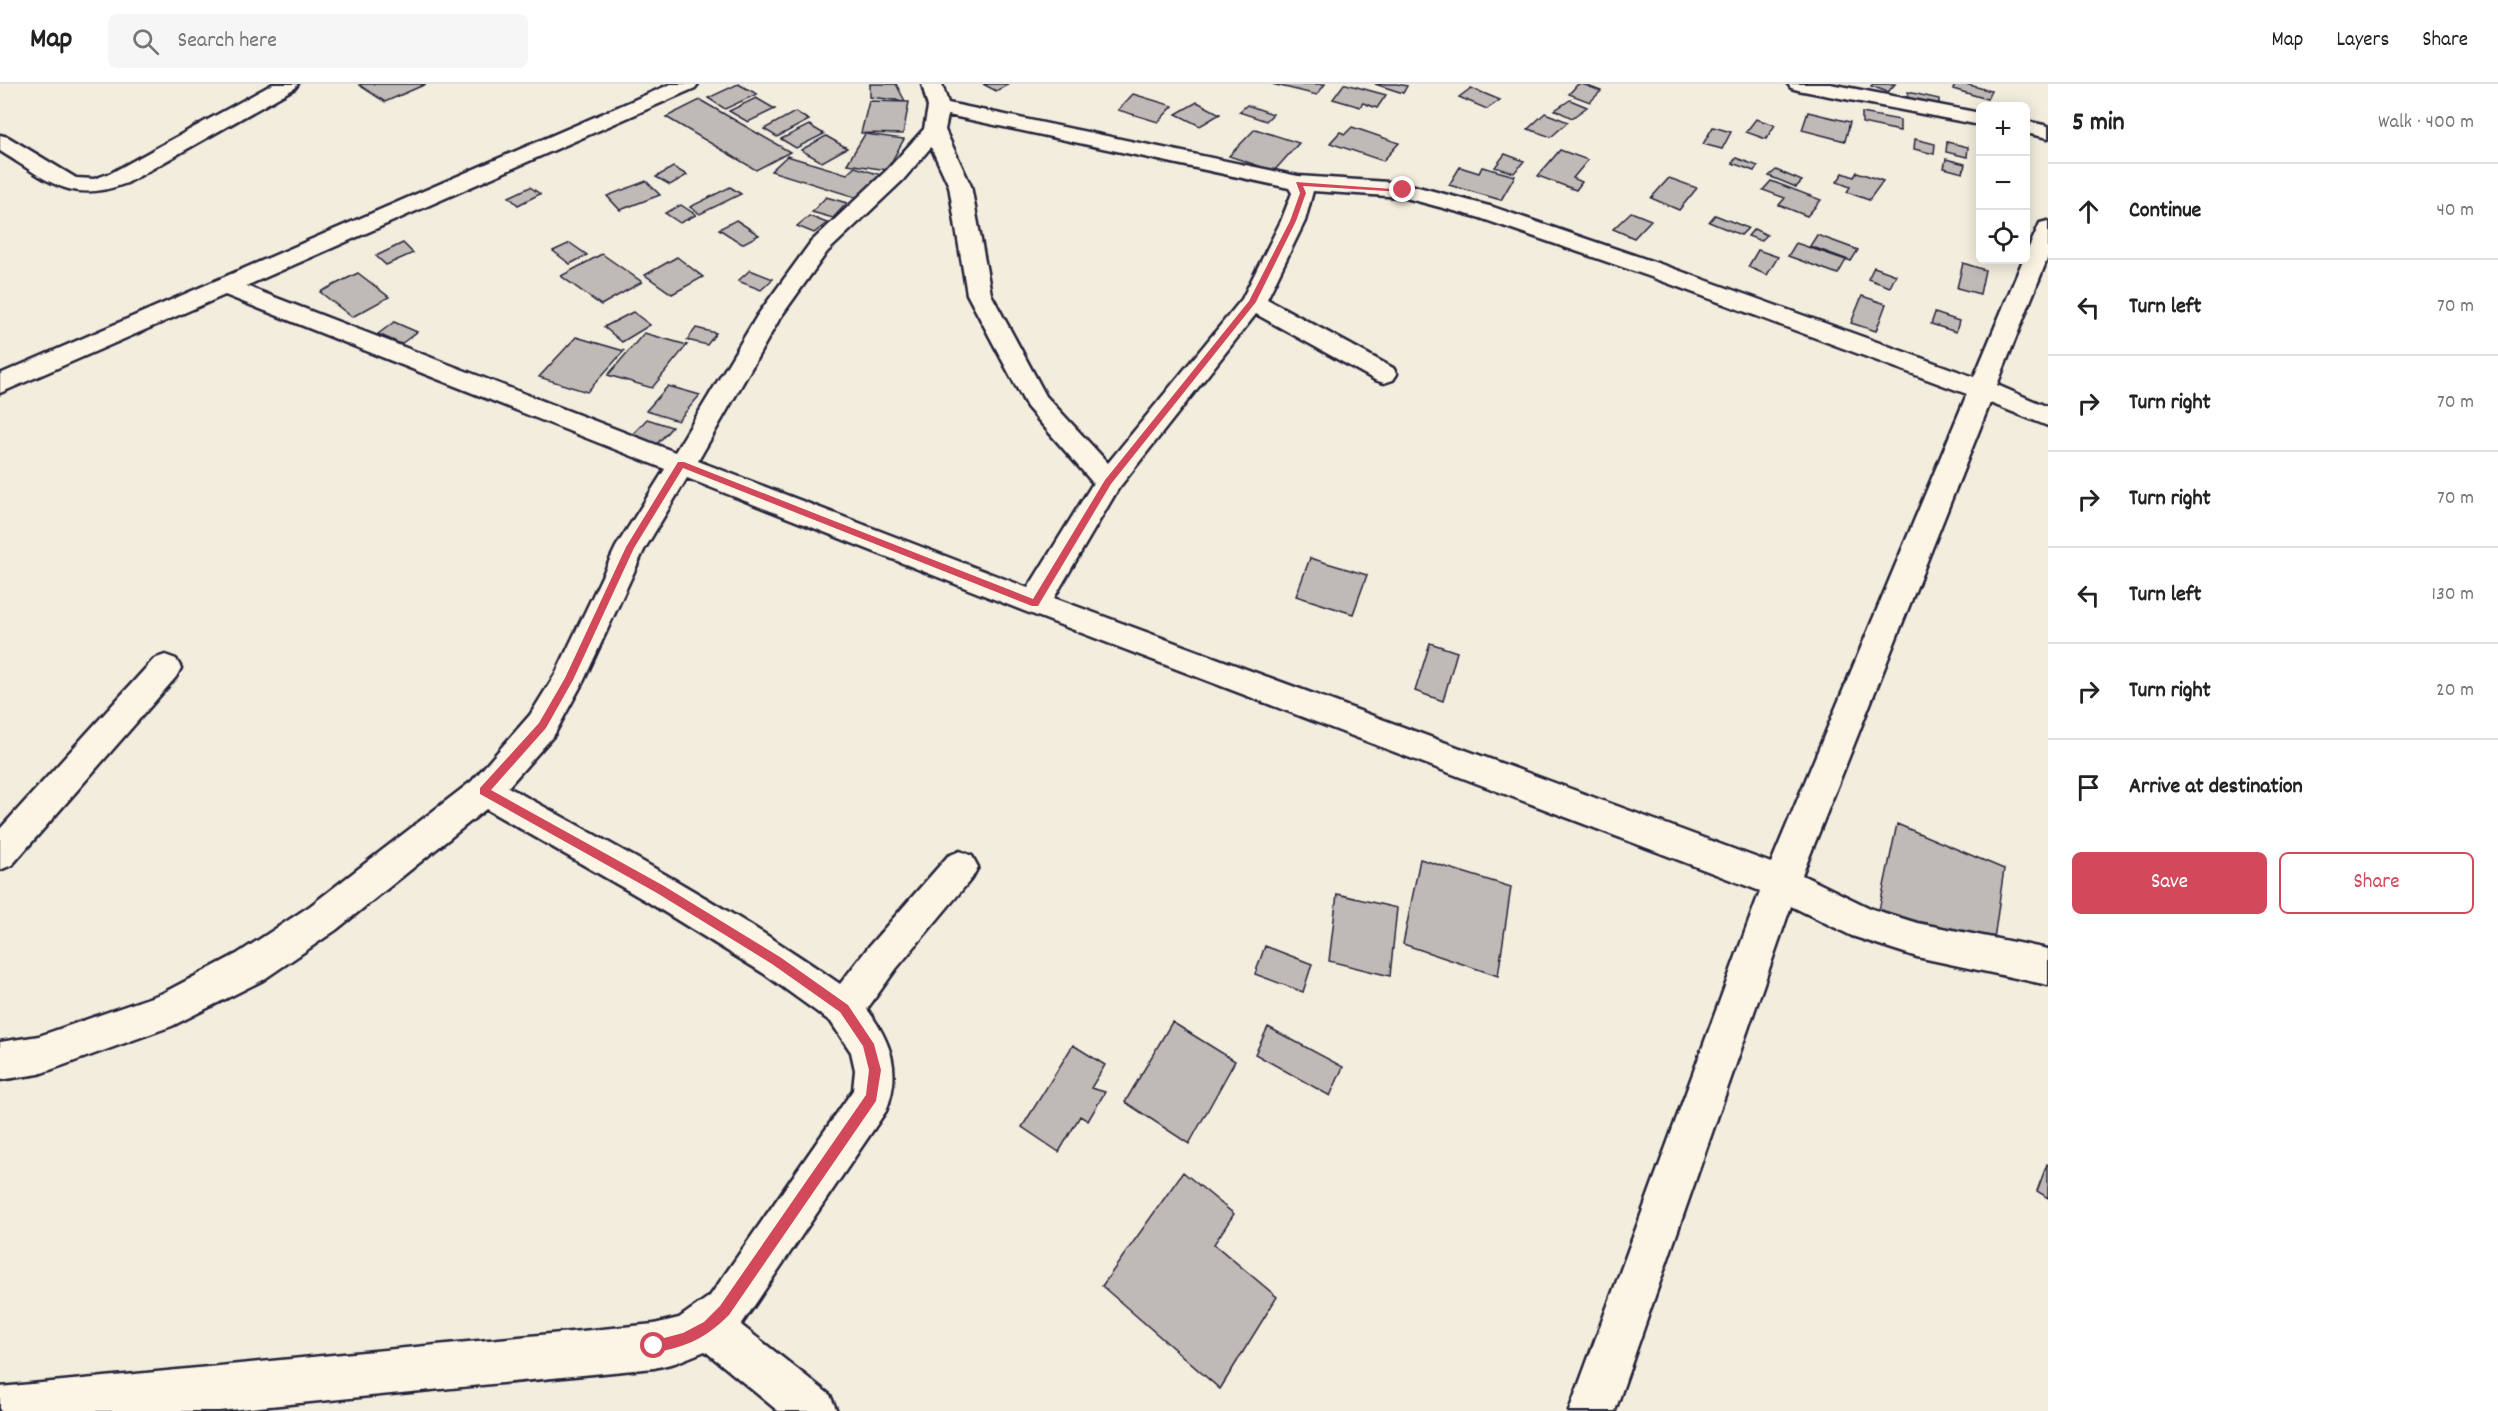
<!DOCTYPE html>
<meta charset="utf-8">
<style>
:root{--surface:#fff;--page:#f6f6f6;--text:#222;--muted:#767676;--line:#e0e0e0;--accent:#d1495b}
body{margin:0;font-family:Dekko,sans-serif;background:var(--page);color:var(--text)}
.controls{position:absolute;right:18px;top:18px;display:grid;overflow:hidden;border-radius:9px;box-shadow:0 3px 15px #0003}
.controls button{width:54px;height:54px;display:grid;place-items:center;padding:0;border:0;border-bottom:2px solid var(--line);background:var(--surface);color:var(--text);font:30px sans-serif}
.stop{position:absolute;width:18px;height:18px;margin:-14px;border:4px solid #d1495b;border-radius:50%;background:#fff}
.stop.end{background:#d1495b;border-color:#fff;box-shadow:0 2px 6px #0008}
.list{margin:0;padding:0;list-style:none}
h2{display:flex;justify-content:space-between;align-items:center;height:78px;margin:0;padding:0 24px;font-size:26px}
h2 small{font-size:20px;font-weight:400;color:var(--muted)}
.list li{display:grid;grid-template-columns:39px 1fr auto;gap:18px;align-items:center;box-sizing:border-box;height:96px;padding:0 24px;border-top:2px solid var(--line)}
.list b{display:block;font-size:22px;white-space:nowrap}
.list em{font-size:20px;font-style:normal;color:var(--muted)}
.actions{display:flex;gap:12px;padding:18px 24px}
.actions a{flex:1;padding:14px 0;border:2px solid var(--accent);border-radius:9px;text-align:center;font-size:21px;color:var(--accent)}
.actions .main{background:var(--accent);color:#fff}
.icon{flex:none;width:33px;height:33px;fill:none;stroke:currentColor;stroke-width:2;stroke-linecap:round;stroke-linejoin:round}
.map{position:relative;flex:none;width:2048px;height:1327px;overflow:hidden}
header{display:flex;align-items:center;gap:36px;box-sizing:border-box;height:84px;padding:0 30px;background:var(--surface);border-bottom:2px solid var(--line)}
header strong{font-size:28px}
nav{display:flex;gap:33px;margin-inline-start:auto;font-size:21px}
.search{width:420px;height:54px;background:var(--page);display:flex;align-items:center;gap:15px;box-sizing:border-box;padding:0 21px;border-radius:9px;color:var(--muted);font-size:22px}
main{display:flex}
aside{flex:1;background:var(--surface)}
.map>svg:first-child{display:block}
.building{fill:#bfbab6;stroke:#22223b;stroke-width:1.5}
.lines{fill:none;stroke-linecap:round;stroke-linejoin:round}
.street-casing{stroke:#22223b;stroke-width:5}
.street{fill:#fcf5e5;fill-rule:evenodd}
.route{fill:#d1495b}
</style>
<header>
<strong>Map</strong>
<div class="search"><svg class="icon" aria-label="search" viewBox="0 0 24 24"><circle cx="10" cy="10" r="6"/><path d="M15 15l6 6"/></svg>Search here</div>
<nav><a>Map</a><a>Layers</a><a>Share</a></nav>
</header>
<main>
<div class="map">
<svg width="2048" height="1327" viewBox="0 0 2048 1327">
<rect width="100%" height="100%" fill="#f3edde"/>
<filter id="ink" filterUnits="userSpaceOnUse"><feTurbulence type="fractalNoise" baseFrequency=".0167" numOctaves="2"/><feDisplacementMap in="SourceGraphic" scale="12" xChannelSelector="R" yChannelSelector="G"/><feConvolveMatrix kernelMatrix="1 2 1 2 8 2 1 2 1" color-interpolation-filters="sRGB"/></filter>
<g filter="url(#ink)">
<path class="building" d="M362,0H426L385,18L359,1Z
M738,0L757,10L725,25L708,14Z
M870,0H896L905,17L870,13Z
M983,0H1009L996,7Z
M1272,0H1325L1317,11Z
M1344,0H1346L1386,11L1377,24L1363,19L1360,23L1333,15Z
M1375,0H1397L1407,2L1403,9Z
M1578,0H1582L1601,7L1590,18L1569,10Z
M1873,0H1895L1888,8L1871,2Z
M1956,0H1966L1991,7L1987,15L1953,5Z
M1471,4L1500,16L1487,25L1459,13Z
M1908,8L1939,15V23L1907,16Z
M1133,10L1173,22L1158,38L1118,26Z
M756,14L775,25L748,38L729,27Z
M700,16L790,68L756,86L666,33Z
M1570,16L1587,23L1572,34L1555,26Z
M869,17L909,18L903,50L861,49Z
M1197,18L1220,30L1200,42L1176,30Z
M1247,21L1273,30L1266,37L1239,28Z
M795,28L809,36L777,53L764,45Z
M1808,28L1850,38L1845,57L1802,46Z
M1545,29L1568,38L1551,53L1528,45Z
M1862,29L1900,36V47L1862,39Z
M1756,35L1775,41L1766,55L1746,48Z
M809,41L824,50L796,64L781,55Z
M1352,43L1399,59L1383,77L1330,59L1340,48L1345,50Z
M1713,43L1731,48L1722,65L1703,60Z
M1255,45L1299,59L1274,87L1229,72Z
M865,50L904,55L887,86L847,80Z
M826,52L847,64L822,78L801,66Z
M1915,55L1935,60L1934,70L1914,65Z
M1947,58L1968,63L1967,73L1946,68Z
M1560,66L1588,76L1573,94L1582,98L1576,106L1538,92Z
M1505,70L1524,77L1514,89L1495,83Z
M787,72L847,90L855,83L881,91L858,114L771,87Z
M1736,74L1758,82L1754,87L1732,79Z
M1946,75L1965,80L1963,89L1944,84Z
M673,83L687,91L670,101L656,93Z
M1460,83L1479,89L1482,83L1515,92L1501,116L1449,101Z
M1776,86L1802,97L1796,103L1769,92Z
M1857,88L1883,97L1869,116L1847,108L1850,103L1837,98L1843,89L1854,93Z
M1669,94L1697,104L1679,126L1651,114Z
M646,97L660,111L620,126L607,112Z
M1771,97L1821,116L1807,132L1779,121L1785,114L1763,106Z
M530,103L540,110L518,121L509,113Z
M730,103L741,110L700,130L690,123Z
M826,113L847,119L833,134L812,128Z
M681,121L696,131L680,139L665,129Z
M1631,128L1651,136L1634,154L1613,145Z
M1715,131L1748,144L1741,151L1709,138Z
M809,132L827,139L814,149L797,142Z
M736,136L759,151L742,160L719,145Z
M1754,145L1767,151L1761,157L1748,152Z
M1817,151L1858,166L1851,177L1810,162Z
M403,159L413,169L386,181L376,172Z
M570,159L587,171L570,180L553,167Z
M1796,159L1846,176L1838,190L1788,172Z
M1758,166L1778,173L1767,191L1748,183Z
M602,170L642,198L601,221L561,192Z
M677,173L703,193L672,210L645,191Z
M1963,179L1985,186L1980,210L1957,204Z
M1874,183L1896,191L1890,203L1868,195Z
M750,186L773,195L761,206L738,197Z
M358,189L389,213L352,233L320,208Z
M1862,212L1886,220L1876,247L1851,239Z
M633,228L650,241L622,258L604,243Z
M1935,229L1959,237L1956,248L1931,240Z
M394,238L417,248L401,260L378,250Z
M696,244L716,249L707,261L687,256Z
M644,249L687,261L652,304L608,291Z
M576,253L624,267L587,308L539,293Z
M668,302L700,311L678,337L646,327Z
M647,335L672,343L657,360L632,351Z
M1310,474L1367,491L1353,530L1296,512Z
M1430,559L1457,568L1443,617L1415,607Z
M1897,740L2004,785L1991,876L1879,826Z
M1420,775L1511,803L1498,892L1403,860Z
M1337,810L1397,824L1390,892L1329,877Z
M1265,862L1312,880L1303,908L1255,890Z
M1172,938L1235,977L1189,1060L1125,1018Z
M1268,943L1343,983L1330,1012L1255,970Z
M1073,961L1105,981L1091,1004L1105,1008L1088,1037L1080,1032L1059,1068L1022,1043Z
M2047,1080L2048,1081V1114L2037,1107Z
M1183,1088L1234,1130L1214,1160L1277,1213L1220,1305L1102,1202Z"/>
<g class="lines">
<defs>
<path id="street" d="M273,0H298L295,4L127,99C69,121 48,96 0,67V51L8,53L76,94L94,95L111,89Z
M671,0H698L695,4L246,202L675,368L757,232L811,158L887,86L924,45L928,23L922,0H942L948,19L1298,92L1403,99L1493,123L1669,183L1974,293L2023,176H2026V170L2040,139L2048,137V173L1997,301L2048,323V342L1990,319L1802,791L1872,825L1917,839L2048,865V901L1917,873L1852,852L1791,822L1615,1327H1569L1760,807L1024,527L687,394L644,466L584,596L554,651L508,703C621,765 734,826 840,900L870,861L948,772L960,767L972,772L978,783L972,794L896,885L867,925C891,958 902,987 886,1027L741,1241L830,1311L837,1327H778L705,1267L675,1279L654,1284L219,1327H0V1303L654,1240L679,1234L710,1212L853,1006L855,986L851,968L831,938L763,889L648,818L486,725L336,846L263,896L172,942L39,990L0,996V958L39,952L163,909L237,870L310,822L472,697L530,631L556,589L616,463L665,385L225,211L0,309V290ZM948,31L1289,104L1292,109L1281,137L1242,215L1108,379L1046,312L991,210L971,102L945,46ZM931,63L949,102L967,210L1027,323L1093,399L1028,504L698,377L780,234L827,168L903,96ZM1313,107L1402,113L1477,133L1651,193L1967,310L1771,779L1054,514L1118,405L1256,230L1375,296L1384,299L1393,296L1397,290L1393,284L1267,215L1305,137Z
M1788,0H1830L1980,29V41L1798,6L1791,4Z
M2026,37L2048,42V54L2026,49Z
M165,571L176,575L181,584L176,593L12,781L0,786V745L154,575Z"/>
</defs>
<use href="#street" class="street-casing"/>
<use href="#street" class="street"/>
</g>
</g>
<path class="route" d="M1296,98L1406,106L1403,108L1303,102L1306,109L1296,137L1256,218L1111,400L1038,522H1032L683,384L634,464L573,596L546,644L491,706L664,802L780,873L848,921L874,960L881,986L876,1017L729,1231C705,1255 687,1262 654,1269L649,1267L647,1262L649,1258L683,1249L704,1238L720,1222L866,1011L869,986L863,962L840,928L772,880L657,809L480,710V704L539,639L565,594L626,463L678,378H684L1033,515L1105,396L1249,217L1290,137L1300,109Z"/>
</svg>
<div class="controls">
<button>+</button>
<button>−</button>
<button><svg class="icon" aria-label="locate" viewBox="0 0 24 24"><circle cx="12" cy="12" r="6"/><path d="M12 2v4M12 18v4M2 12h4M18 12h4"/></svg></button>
</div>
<div class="stop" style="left:654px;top:1262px"></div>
<div class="stop end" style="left:1403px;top:106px"></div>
</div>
<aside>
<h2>5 min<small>Walk · 400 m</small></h2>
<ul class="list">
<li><svg class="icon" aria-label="ahead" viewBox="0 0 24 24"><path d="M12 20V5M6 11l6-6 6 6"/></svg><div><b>Continue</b></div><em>40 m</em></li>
<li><svg class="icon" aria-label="left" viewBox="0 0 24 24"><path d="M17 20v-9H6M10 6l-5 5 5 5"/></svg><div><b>Turn left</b></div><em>70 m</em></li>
<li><svg class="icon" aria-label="right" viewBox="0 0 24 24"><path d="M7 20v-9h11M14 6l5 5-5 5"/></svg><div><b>Turn right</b></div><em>70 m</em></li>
<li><svg class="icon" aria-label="right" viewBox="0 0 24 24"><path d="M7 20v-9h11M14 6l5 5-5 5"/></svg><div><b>Turn right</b></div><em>70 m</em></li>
<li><svg class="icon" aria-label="left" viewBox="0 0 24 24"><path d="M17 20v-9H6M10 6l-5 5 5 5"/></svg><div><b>Turn left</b></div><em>130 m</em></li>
<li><svg class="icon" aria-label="right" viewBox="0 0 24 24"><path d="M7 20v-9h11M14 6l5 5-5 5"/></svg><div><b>Turn right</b></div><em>20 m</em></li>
<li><svg class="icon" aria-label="arrive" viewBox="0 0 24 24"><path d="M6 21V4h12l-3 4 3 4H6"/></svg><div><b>Arrive at destination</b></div></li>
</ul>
<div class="actions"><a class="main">Save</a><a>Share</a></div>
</aside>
</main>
